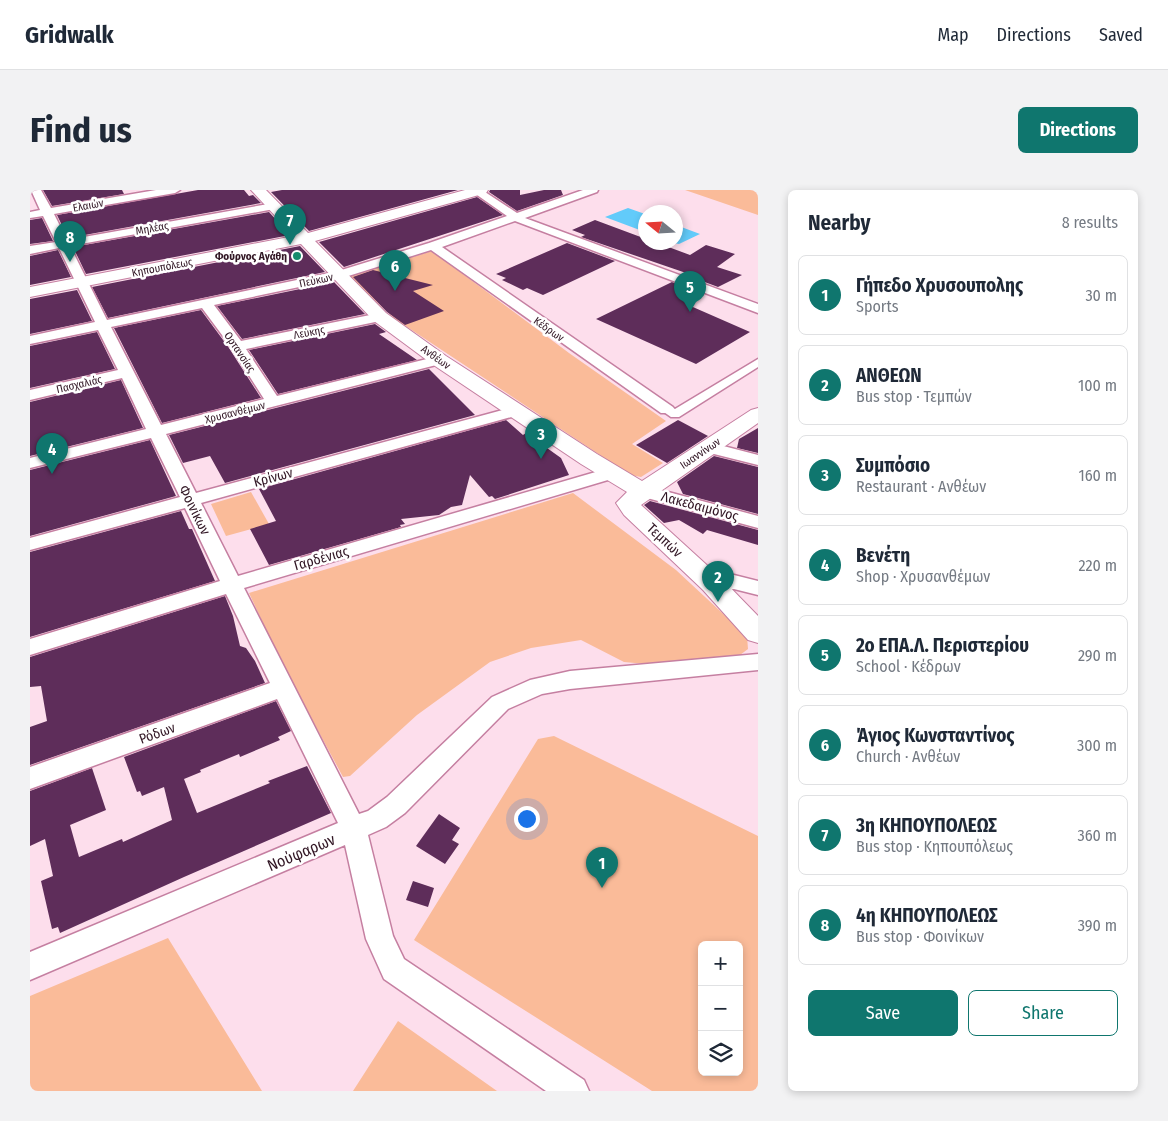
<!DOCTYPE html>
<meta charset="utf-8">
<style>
:root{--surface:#fff;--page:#f2f2f3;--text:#1f2937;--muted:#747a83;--line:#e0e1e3;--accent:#0f766e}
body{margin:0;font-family:"Fira Sans Condensed",sans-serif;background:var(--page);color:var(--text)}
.controls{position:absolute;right:15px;bottom:15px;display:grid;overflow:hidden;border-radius:8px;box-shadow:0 2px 8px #0003}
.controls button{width:45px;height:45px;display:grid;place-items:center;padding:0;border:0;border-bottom:1px solid var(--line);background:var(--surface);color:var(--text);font:25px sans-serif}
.compass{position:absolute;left:608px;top:15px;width:45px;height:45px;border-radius:50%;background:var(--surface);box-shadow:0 2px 8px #0003;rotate:288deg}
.you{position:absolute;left:496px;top:628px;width:18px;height:18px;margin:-12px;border:4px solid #fff;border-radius:50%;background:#1a73e8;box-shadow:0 0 0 8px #1a73e833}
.badge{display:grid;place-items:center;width:32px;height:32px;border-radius:50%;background:var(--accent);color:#fff;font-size:16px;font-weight:700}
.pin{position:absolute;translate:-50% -41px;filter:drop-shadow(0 1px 2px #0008)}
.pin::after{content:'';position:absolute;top:26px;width:18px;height:15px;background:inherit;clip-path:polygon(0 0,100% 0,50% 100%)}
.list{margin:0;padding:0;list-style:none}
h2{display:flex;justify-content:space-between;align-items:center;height:65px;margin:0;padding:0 20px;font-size:21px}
h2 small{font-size:16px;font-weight:400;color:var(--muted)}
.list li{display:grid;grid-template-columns:32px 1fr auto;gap:15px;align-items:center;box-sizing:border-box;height:80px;margin:0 10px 10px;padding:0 10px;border:1px solid var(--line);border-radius:8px}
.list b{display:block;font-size:19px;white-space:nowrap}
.list p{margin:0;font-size:16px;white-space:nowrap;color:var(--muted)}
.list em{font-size:16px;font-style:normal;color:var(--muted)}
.actions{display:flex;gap:10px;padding:15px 20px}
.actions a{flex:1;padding:11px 0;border:1px solid var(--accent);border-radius:8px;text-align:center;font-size:18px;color:var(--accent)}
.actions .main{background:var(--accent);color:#fff}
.icon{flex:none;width:28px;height:28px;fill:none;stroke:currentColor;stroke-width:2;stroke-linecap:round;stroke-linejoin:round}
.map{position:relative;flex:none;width:728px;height:901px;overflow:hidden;border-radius:8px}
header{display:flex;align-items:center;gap:30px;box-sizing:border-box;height:70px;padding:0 25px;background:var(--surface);border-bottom:1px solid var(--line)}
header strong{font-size:24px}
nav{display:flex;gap:28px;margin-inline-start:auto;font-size:18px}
.intro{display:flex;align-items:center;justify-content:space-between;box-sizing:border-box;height:120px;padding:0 30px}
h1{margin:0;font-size:35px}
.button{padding:12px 22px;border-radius:8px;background:var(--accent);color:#fff;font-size:18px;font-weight:700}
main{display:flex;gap:30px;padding:0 30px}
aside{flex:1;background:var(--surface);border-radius:8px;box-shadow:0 2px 8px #0003}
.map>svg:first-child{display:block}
.green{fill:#fabb99;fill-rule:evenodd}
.water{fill:#62cbfa}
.building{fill:#5e2d5a}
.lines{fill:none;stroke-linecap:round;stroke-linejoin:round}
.pedestrian-casing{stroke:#c57fa1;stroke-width:3}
.minor-casing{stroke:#c57fa1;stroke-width:3}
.tertiary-casing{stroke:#c57fa1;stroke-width:2}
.pedestrian{fill:#fff;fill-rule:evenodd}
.minor{fill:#fff;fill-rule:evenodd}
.tertiary{fill:#fff;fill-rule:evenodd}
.poi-dot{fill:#168c6d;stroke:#fff;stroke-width:2}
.labels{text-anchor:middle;stroke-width:5;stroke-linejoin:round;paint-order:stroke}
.far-street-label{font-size:11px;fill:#311624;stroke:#fff}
.far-poi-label{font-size:11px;font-weight:bold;fill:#311624;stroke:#fff;text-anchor:end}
.street-label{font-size:14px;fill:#311624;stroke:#fff}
.near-street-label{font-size:16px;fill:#311624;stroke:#fff}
</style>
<header>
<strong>Gridwalk</strong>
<nav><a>Map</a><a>Directions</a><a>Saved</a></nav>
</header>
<div class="intro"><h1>Find us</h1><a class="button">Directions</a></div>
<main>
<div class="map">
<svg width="728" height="901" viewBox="0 0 728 901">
<rect width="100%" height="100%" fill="#fddeec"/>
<path class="green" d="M655,0H728V25Z
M402,61L539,163L636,231L602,254L633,273L611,287L600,285L365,129L319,86Z
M221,302L239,334L196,346L181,314Z
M543,303L646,380L717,446L718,459L710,465L616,474L594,472L551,450L501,458L460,472L387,525L320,586L313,587L252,474L219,403Z
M524,546L728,646V901H622L384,750L508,549ZM672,755H709V882H672Z
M138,748L232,901H0V806Z
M368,831L467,901H323Z"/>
<path class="water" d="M598,18L615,24V42L575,27Z
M646,35L670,44L649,54L644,53Z"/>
<path class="building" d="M13,0H92L94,4L22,16Z
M168,0H214L219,6L223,5L231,13L38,48L27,25Z
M252,0H428L279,41L241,2Z
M460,0H490V5L514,0H531L533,5L487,21L459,2Z
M447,7L473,25L314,77L289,52Z
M239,22L260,45L56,84L43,57Z
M12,28L23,51L0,54V30Z
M565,30L616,49V52H625L660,65L676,55L705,64L687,77L712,85L688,97L656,85L659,84L551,47L555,45L542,40Z
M537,53L585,71L513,105L497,98L493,100L472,90L476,88L466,84Z
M270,56L295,82L78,128L62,97Z
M28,60L41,87L0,95V66Z
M343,80L403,95L383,101L414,121L375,135L357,122L323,87Z
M304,92L335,124L212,149L187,116Z
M642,92L674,105L656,114L720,142L666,174L566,129Z
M47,100L62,131L0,144V109Z
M171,120L199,158L231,208L132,233L84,138Z
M345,134L356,142L349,144L387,170L248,204L219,160Z
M67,142L85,179L0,198V156Z
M399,179L445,225L195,293L180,266L153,273L139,245Z
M91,190L113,238L0,266V212Z
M476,230L493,245L496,243L531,268L539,285L465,309L462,306L459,307L440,285L432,315L421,317L409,325L371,329L375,334L370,335L371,337L239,375L220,339L246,331L229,299Z
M648,230L678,246L637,273L606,255Z
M728,238V263L707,258L709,249Z
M120,250L146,306L0,346V280Z
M684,266L728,277V324L653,304L647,292Z
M620,311L728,340V355L677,340L673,344L649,330L634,333L614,315Z
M151,321L159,339H162L185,391L0,447V362Z
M195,406L203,426L210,456L216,458L225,471L235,493L0,575V537L17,531L11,496L0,497V467Z
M246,511L261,541L248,547L250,550L210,567L209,564L170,580L171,582L154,589L167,623L240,593L238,591L277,576L301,623L154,687L30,743L28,737L22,739L11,691L23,686L15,649L0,656V601L62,578L76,620L40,635L49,667L92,649L93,652L142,630L134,597L112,606L110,601L107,602L94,567Z
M409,624L430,638L422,650L429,654L415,674L386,656Z
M383,691L404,698L398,717L376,710Z"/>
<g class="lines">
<defs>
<path id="pedestrian" d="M728,169V177L649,227H641L631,220L637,216L645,219Z"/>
<path id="minor" d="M1,0H11L21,18L126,0H150L145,3L24,24L37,50L244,13L250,16L244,19L40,56L77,130L305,82L399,53L477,26L440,0H452L487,23L553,0H568L567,2L495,28L728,114V123L485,31L412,57L643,217L645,220L643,223H631L401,60L312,88L184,115L211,151L350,123L355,124L357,127L350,131L216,159L247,206L409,166L414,167L416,170L414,173L136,244L166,303L480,218H492L494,221L492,224L171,313L208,386L576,279L582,278L588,279L591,283L588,287L214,398L329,624L338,621L357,607L462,507L500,490L540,481L728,464V480L540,499L512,504L478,519L375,623L356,637L338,645L363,746L374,769L554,890L559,901H516L354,789L336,749L315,655L0,790V762L308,633L247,509L0,599V577L240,493L196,404L0,465V449L190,391L155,318L0,360V348L150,307L121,248L0,278V268L116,239L92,188L0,210V200L88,180L68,140L0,154V146L65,132L29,58L0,64V56L26,52L13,26L0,28V22L10,20ZM172,118L201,157L234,209L131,235L81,137Z
M678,252L728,265V275L672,261L670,257L672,253Z
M612,295L728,326V338L606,305L603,301L606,297Z
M704,385L728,391V405L704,399L682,401L675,399L672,394L675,389Z"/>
<path id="tertiary" d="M221,0H236L278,43L435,0H458L456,3L285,51L356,123L416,166L567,264L612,291L721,220L728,218V233L611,315L691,388L728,426V453L718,450L673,400L594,325L586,313L597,302L551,274L402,174L344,131L271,54L0,107V97L264,46Z"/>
</defs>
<use href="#pedestrian" class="pedestrian-casing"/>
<use href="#minor" class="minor-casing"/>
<use href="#tertiary" class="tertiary-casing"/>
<use href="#pedestrian" class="pedestrian"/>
<use href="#minor" class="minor"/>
<use href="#tertiary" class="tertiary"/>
</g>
<circle class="poi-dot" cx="267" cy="66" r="5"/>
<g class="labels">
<g class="far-street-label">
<text transform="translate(58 15) rotate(-10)" y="4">Ελαιών</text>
<text transform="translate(122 38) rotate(-10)" y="4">Μηλέας</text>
<text transform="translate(132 77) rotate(-11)" y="4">Κηπουπόλεως</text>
<text transform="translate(286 90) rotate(-12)" y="4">Πεύκων</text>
<text transform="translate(519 139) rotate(35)" y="4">Κέδρων</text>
<text transform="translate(279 142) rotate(-11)" y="4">Λεύκης</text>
<text transform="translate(210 162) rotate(56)" y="4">Ορτανσίας</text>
<text transform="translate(406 167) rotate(35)" y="4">Ανθέων</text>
<text transform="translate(49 194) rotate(-13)" y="4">Πασχαλιάς</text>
<text transform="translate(205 222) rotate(-14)" y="4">Χρυσανθέμων</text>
<text transform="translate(670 263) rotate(-34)" y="4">Ιωαννίνων</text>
</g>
<g class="far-poi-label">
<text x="257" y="70">Φούρνος Αγάθη</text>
</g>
<g class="street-label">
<text transform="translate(243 287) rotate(-15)" y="5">Κρίνων</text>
<text transform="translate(670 316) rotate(15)" y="5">Λακεδαιμόνος</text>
<text transform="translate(165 320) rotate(64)" y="5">Φοινίκων</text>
<text transform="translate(635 350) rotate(43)" y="5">Τεμπών</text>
<text transform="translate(291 368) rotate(-16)" y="5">Γαρδένιας</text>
<text transform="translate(127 543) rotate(-20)" y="5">Ρόδων</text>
</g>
<g class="near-street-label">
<text transform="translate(271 662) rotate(-23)" y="6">Νούφαρων</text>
</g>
</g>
</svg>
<div class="controls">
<button>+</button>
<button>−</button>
<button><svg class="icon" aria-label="layers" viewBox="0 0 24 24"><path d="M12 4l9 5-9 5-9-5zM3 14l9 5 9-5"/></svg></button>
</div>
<svg class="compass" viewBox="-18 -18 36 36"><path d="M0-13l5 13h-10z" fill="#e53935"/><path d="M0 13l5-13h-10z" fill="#747a83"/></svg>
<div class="you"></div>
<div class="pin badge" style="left:572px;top:698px">1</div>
<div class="pin badge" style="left:688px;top:412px">2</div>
<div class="pin badge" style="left:511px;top:269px">3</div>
<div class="pin badge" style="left:22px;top:284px">4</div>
<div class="pin badge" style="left:660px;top:122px">5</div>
<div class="pin badge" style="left:365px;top:101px">6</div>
<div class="pin badge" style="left:260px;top:55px">7</div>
<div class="pin badge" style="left:40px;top:72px">8</div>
</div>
<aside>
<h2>Nearby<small>8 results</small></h2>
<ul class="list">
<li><span class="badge">1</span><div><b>Γήπεδο Χρυσουπολης</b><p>Sports</p></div><em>30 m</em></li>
<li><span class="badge">2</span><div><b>ΑΝΘΕΩΝ</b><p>Bus stop · Τεμπών</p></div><em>100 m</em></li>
<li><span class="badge">3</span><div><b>Συμπόσιο</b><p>Restaurant · Ανθέων</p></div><em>160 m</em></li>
<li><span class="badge">4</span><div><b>Βενέτη</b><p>Shop · Χρυσανθέμων</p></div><em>220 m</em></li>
<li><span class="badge">5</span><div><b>2ο ΕΠΑ.Λ. Περιστερίου</b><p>School · Κέδρων</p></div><em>290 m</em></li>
<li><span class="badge">6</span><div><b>Άγιος Κωνσταντίνος</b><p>Church · Ανθέων</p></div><em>300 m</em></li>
<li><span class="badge">7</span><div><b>3η ΚΗΠΟΥΠΟΛΕΩΣ</b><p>Bus stop · Κηπουπόλεως</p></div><em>360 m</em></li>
<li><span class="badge">8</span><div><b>4η ΚΗΠΟΥΠΟΛΕΩΣ</b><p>Bus stop · Φοινίκων</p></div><em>390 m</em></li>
</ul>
<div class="actions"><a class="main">Save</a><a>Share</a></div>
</aside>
</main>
